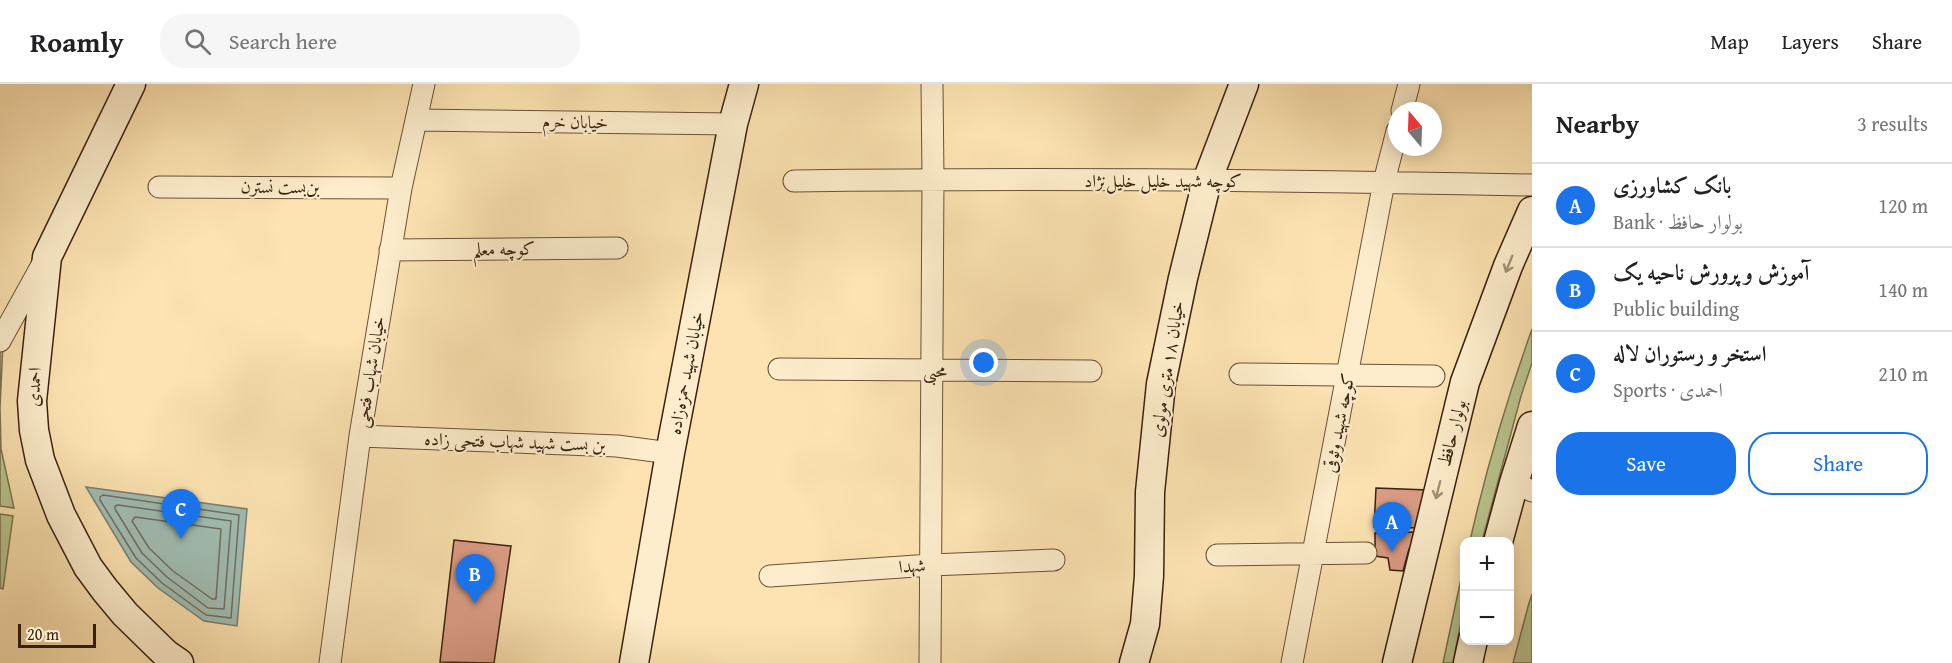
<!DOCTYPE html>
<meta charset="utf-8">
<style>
:root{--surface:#fff;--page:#f6f6f6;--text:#202124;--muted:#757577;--line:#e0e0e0;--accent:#1a73e8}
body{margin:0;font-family:"Gentium Book Plus",Amiri,serif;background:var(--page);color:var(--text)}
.controls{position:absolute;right:18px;bottom:18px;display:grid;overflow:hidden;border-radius:12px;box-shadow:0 3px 15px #0003}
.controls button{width:54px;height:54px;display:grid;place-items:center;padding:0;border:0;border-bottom:2px solid var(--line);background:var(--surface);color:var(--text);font:30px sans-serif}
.compass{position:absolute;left:1388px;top:18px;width:54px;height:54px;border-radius:50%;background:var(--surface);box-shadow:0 3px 15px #0003;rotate:341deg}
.scale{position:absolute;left:18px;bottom:15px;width:78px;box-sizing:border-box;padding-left:6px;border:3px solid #3a210f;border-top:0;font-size:16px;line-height:21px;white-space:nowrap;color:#3a210f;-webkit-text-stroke:4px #fdedcc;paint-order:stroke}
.you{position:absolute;left:984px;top:279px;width:21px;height:21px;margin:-15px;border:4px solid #fff;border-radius:50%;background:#1a73e8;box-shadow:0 0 0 9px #1a73e833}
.badge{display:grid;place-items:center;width:39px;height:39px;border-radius:50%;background:var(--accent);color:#fff;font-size:20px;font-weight:700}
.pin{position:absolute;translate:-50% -50px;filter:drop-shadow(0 2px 3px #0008)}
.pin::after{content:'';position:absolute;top:32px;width:21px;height:18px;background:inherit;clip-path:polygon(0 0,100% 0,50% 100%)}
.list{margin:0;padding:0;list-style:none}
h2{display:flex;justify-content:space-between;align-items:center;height:78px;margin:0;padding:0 24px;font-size:26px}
h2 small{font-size:20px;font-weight:400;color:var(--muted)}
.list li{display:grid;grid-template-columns:39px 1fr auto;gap:18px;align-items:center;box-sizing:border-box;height:84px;padding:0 24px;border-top:2px solid var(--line)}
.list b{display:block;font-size:22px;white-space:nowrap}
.list p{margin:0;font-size:20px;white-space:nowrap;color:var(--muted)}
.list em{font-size:20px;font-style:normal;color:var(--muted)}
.actions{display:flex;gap:12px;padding:18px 24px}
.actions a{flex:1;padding:14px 0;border:2px solid var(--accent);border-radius:24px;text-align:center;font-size:21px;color:var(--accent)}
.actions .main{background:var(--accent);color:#fff}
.icon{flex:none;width:33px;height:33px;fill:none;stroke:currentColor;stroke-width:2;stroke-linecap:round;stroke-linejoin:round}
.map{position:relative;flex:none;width:1532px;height:579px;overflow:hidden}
header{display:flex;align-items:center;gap:36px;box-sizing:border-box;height:84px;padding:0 30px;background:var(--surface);border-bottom:2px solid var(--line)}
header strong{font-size:28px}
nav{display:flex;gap:33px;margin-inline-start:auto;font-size:21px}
.search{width:420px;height:54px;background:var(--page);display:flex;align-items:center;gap:15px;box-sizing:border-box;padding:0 21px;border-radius:24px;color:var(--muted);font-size:22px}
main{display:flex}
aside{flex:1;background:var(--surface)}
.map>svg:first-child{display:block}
.green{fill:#bac58f;stroke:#7a734f;stroke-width:1.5}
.water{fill:#a1bdb3;stroke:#787f71;stroke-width:1.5}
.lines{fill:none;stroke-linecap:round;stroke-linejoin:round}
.shore{stroke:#6e6f61;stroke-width:1.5}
.building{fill:#dc9e87;stroke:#3a210f;stroke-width:1.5}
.street-casing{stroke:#6a5238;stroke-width:23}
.secondary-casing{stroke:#3a210f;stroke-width:31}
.street{stroke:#fdedcc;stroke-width:21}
.secondary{stroke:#fdedcc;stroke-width:28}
.oneway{stroke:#a59177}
.labels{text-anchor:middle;stroke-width:4.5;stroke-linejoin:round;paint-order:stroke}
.street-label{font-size:18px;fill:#3a210f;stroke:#fdedcc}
</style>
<header>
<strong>Roamly</strong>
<div class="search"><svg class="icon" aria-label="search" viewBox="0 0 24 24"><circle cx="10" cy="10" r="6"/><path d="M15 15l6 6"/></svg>Search here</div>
<nav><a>Map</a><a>Layers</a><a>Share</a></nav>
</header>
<main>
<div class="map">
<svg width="1532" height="579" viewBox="0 0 1532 579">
<rect width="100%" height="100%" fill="#fce3b1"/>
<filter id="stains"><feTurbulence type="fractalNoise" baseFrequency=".00333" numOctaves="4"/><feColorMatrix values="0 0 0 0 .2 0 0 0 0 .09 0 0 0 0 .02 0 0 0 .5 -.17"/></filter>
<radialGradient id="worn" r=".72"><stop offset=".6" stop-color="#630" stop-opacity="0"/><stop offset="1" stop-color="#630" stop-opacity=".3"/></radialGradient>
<path class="green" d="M1532,245V279L1521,312L1482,457H1470C1486,385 1507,315 1532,245Z
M3,258L0,324L1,365L14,424L0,422V264Z
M0,430L13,432L3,505L0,504Z
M1464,481V523L1453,579H1443Z
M1532,510V579H1513L1529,519Z"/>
<path class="water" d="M86,403L247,425L237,542L204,537L158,504L131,478Z"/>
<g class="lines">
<path class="shore" d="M103,411L239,431L231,534L206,531L162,499L136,474L100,416V413Z
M118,421L231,437L224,525L208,524L167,493L142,469L115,425V422Z
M135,433L221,445L216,515H212L173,487L149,464L132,437Z"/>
</g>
<path class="building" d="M1376,404L1428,406L1421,444L1374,443Z
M1417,448L1413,463L1409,465L1403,487L1390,486L1388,474L1375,472V449Z
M454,456L511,462L494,579L440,578Z"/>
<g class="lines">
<defs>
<path id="street" d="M1402,27L1409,0
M417,36L733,40
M794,97C1040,94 1286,96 1532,101
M159,103L401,104
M390,166L617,164
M0,257L43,179
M779,285L1091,287
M1240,290L1434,292
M360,352L617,362L670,369
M1514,399L1532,407
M1217,471L1366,469
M770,492L931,481L1054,476
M330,579L360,352L401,104L424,0
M930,579L933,95L932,0
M1292,579L1384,98L1397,47"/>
<path id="secondary" d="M131,0L47,173L32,317L34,346L40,376L61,431L88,483L105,506L125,530L166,570L179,579
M1498,458L1514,399L1532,342
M634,579L670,369L733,40L744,0
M1134,579L1145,540L1149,492L1150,408L1161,300L1183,194L1207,97L1244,0
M1397,579L1465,298L1508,182L1532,127
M1468,579L1473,556"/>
</defs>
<use href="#street" class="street-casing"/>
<use href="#secondary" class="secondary-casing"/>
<use href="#street" class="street"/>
<use href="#secondary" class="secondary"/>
</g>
<defs><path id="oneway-shaft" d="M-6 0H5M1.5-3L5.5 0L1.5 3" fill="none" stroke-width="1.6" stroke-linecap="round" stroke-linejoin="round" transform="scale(1.5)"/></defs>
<g class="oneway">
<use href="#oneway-shaft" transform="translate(1509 180) rotate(112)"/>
<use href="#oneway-shaft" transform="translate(1438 406) rotate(104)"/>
</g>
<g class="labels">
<g class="street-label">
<text transform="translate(575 38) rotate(1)" y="6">خیابان خرم</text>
<text x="1163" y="103">کوچه شهید خلیل خلیل‌نژاد</text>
<text x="280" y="109">بن‌بست نسترن</text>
<text transform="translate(504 165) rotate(-1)" y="6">کوچه معلم</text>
<text transform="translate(1167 285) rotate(-81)" y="6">خیابان ۱۸ متری مولوی</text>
<text x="935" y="293">محبی</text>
<text transform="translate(370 288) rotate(-81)" y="6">خیابان شهاب فتحی</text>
<text transform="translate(686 289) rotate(-79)" y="6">خیابان شهید حمزه‌زاده</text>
<text transform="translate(34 303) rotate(-87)" y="6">احمدی</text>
<text transform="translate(1339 339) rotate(-79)" y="6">کوچه شهید وثوقی</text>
<text transform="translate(1452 349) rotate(-76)" y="6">بولوار حافظ</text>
<text transform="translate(515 358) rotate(2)" y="6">بن بست شهید شهاب فتحی زاده</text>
<text transform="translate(912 482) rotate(-4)" y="6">شهدا</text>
</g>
</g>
<rect width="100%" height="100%" filter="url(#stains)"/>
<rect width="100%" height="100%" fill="url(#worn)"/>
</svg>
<div class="controls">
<button>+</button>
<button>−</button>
</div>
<svg class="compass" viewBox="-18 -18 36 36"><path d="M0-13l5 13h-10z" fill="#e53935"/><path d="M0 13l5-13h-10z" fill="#757577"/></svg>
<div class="scale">20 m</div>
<div class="you"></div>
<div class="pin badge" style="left:1392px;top:468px">A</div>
<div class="pin badge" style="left:475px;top:520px">B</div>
<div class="pin badge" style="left:181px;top:455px">C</div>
</div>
<aside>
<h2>Nearby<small>3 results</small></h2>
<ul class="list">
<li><span class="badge">A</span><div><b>بانک کشاورزی</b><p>Bank · بولوار حافظ</p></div><em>120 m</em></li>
<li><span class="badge">B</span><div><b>آموزش و پرورش ناحیه یک</b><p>Public building</p></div><em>140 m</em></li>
<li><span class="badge">C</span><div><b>استخر و رستوران لاله</b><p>Sports · احمدی</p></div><em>210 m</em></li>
</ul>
<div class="actions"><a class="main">Save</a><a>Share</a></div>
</aside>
</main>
